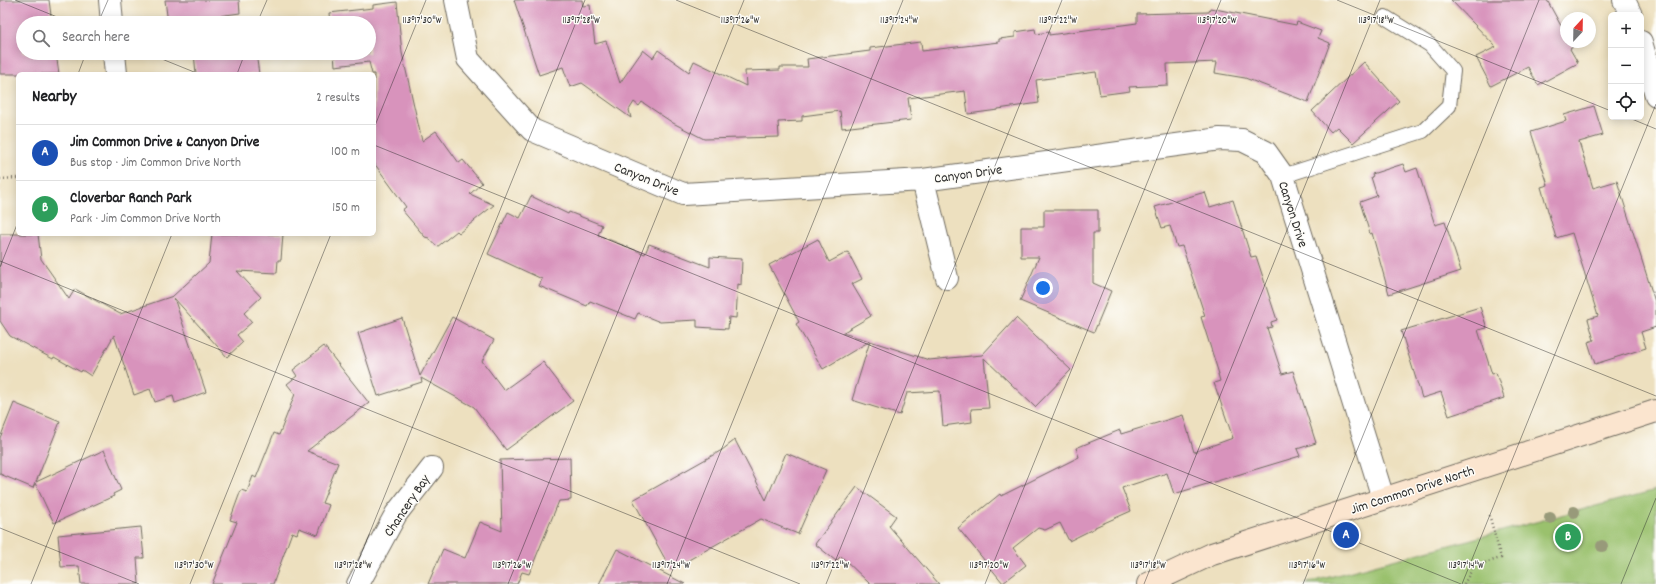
<!DOCTYPE html>
<meta charset="utf-8">
<style>
:root{--surface:#fff;--page:#f2f2f2;--text:#202124;--muted:#757577;--line:#e0e0e0;--accent:#0f766e}
body{margin:0;font-family:Dekko,sans-serif;background:var(--page);color:var(--text)}
.controls{position:absolute;right:12px;top:12px;display:grid;overflow:hidden;border-radius:6px;box-shadow:0 2px 10px #0003}
.controls button{width:36px;height:36px;display:grid;place-items:center;padding:0;border:0;border-bottom:1px solid var(--line);background:var(--surface);color:var(--text);font:20px sans-serif}
.compass{position:absolute;left:1560px;top:12px;width:36px;height:36px;border-radius:50%;background:var(--surface);box-shadow:0 2px 10px #0003;rotate:22deg}
.you{position:absolute;left:1043px;top:288px;width:14px;height:14px;margin:-10px;border:3px solid #fff;border-radius:50%;background:#1a73e8;box-shadow:0 0 0 6px #1a73e833}
.badge{display:grid;place-items:center;width:26px;height:26px;border-radius:50%;background:var(--accent);color:#fff;font-size:13px;font-weight:700}
.pin{position:absolute;translate:-50% -50%;border:2px solid #fff;box-shadow:0 1px 4px #0006}
.list{margin:0;padding:0;list-style:none}
h2{display:flex;justify-content:space-between;align-items:center;height:52px;margin:0;padding:0 16px;font-size:17px}
h2 small{font-size:13px;font-weight:400;color:var(--muted)}
.list li{display:grid;grid-template-columns:26px 1fr auto;gap:12px;align-items:center;box-sizing:border-box;height:56px;padding:0 16px;border-top:1px solid var(--line)}
.list b{display:block;font-size:15px;white-space:nowrap}
.list p{margin:0;font-size:13px;white-space:nowrap;color:var(--muted)}
.list em{font-size:13px;font-style:normal;color:var(--muted)}
.icon{flex:none;width:22px;height:22px;fill:none;stroke:currentColor;stroke-width:2;stroke-linecap:round;stroke-linejoin:round}
.map{position:relative;flex:none;width:1656px;height:584px;overflow:hidden}
.search{position:absolute;background:var(--surface);box-shadow:0 2px 10px #0003;left:16px;top:16px;width:360px;height:44px;display:flex;align-items:center;gap:10px;box-sizing:border-box;padding:0 14px;border-radius:22px;color:var(--muted);font-size:15px}
.panel{position:absolute;background:var(--surface);box-shadow:0 2px 10px #0003;left:16px;top:72px;width:360px;height:164px;border-radius:6px}
.map>svg:first-child{display:block}
.green{fill:#9ac16d;stroke:#62764c}
.building{fill:#d893bc}
.lines{fill:none;stroke-linecap:round;stroke-linejoin:round}
.lane-casing{stroke:#6f6a5f;stroke-width:16}
.street-casing{stroke:#6f6a5f;stroke-width:24}
.secondary-casing{stroke:#6f6a5f;stroke-width:24}
.path{stroke:#6f6a5f;stroke-width:2.5;stroke-dasharray:1 3;stroke-linecap:butt}
.lane{stroke:#fff;stroke-width:14}
.street{stroke:#fff;stroke-width:22}
.secondary{stroke:#fbe5cf;stroke-width:22}
.tree{fill:#989a7a}
.ticks{fill:none;stroke:#2b2b2b;stroke-width:1;stroke-opacity:0.45}
.labels{text-anchor:middle;stroke-width:3;stroke-linejoin:round;paint-order:stroke}
.street-label{font-size:14px;fill:#2b2b2b;stroke:#fdfcf7}
.ticks-label{font-size:10px;text-anchor:middle;fill:#2b2b2b;stroke:#fdfcf7;stroke-width:3;stroke-linejoin:round;paint-order:stroke}
</style>
<div class="map">
<svg width="1656" height="584" viewBox="0 0 1656 584">
<rect width="100%" height="100%" fill="#fdfcf7"/>
<filter id="ink" filterUnits="userSpaceOnUse"><feTurbulence type="fractalNoise" baseFrequency=".025" numOctaves="2"/><feDisplacementMap in="SourceGraphic" scale="8" xChannelSelector="R" yChannelSelector="G"/><feConvolveMatrix kernelMatrix="1 2 1 2 8 2 1 2 1" color-interpolation-filters="sRGB"/></filter>
<filter id="wash" filterUnits="userSpaceOnUse"><feTurbulence type="fractalNoise" baseFrequency=".012" numOctaves="4" result="noise"/><feDisplacementMap in="SourceGraphic" scale="16" xChannelSelector="R" yChannelSelector="G"/><feGaussianBlur stdDeviation="0.9" result="paint"/><feColorMatrix in="noise" values="0 0 0 0 0 0 0 0 0 0 0 0 0 0 0 0 0 1.4 0 .05"/><feComposite in="paint" operator="in"/></filter>
<g filter="url(#wash)">
<rect width="100%" height="100%" fill="#ede0bf"/>
<path class="green" d="M1656,490V584H1303Z"/>
<g id="blocks">
<path class="building" d="M0,0H49L52,23H23V53H56L59,74H0Z
M165,0H239L240,13L168,23Z
M514,0H582L583,6L590,5L595,44L606,41L620,83L643,50L653,58L658,50L689,72L694,61L746,86L745,71L780,70V67H808L807,59L870,51V48L921,42L922,51L999,42V39L1015,37V32L1035,29L1036,34L1049,32V35L1137,23V14L1209,12L1210,8L1296,25L1297,22L1321,31L1318,38L1330,43L1308,102L1245,78L1215,73L1217,62L1167,64L1168,85L1129,87L1130,91L1100,95L1096,72L1036,80L1039,103L998,109V110L968,114L965,91L908,98L911,120L842,128L840,111L802,116V121L778,122L779,137L704,139L673,123L642,102L639,106L634,102L629,110L631,118L582,83L570,87L563,67L539,75Z
M1451,0H1547L1566,35V42H1570L1573,47L1570,49L1578,63L1538,85L1528,67L1491,86L1476,57L1496,47Z
M397,2L402,53L422,141L436,131L459,163L463,160L482,183L470,194L494,205L459,233L457,231L437,247L429,238L425,237L402,210L406,207L374,163V74H372L369,62L335,66L334,53H369V23H330L329,13L373,8V5Z
M194,53H256L259,74H196Z
M1364,62L1399,101L1353,143L1337,127L1331,132L1312,111Z
M1594,106L1603,135L1579,142L1593,188L1617,181L1656,305V327L1641,332L1646,348L1595,364L1588,342L1594,340L1588,319L1598,316L1572,233L1556,238L1541,187L1548,185L1531,132L1566,121L1564,115Z
M1403,164L1406,172L1417,168L1435,225L1445,222L1461,271L1389,294L1372,233L1370,234L1360,202L1377,196L1371,177L1373,176L1372,174Z
M1205,192L1210,207L1233,200L1251,257L1256,256L1277,320L1271,322L1272,327L1267,328L1282,374L1293,371L1316,443L1297,449L1300,456L1174,494L1167,473L1122,488L1131,511L1095,527V528L1069,541L1060,523L1045,530L1038,528L1013,548L1026,565L1003,583L958,528L1000,494L1001,496L1079,457L1076,448L1120,430L1121,434L1183,415L1194,452L1233,438L1214,383L1220,381L1218,374H1219L1201,317L1205,316L1182,246L1177,247L1170,226L1162,228L1155,207Z
M531,196L568,214L569,212L602,225L598,235L645,254L649,244L710,267V257L742,259L741,285L738,284L736,318L729,317L728,329L697,327V320L660,322L638,313L635,319L590,301L587,306L539,286L542,279L488,254L508,212L520,218Z
M1044,210H1098V233H1093V283L1111,291L1094,332L1020,301L1039,257H1021V227H1044Z
M0,234H38L41,259L69,299L75,289L120,314L173,296L209,263L212,234H283L281,260H278L277,273L237,271L261,297L244,313L252,322L237,335L243,342L227,357L174,298L206,392L175,403L173,396L155,402L150,389L134,395L114,335L91,376L82,370L81,372L54,357L53,359L10,336L0,321Z
M818,239L829,262L848,252L862,279L852,284L871,316L842,333L870,341L823,369L796,324L799,322L769,265Z
M1480,307L1487,328L1478,330L1492,374L1496,373L1504,398L1449,416L1441,392L1422,398L1401,331Z
M452,317L494,340L482,361L504,390L543,362L573,401L506,450L474,407L421,378L422,382L378,396L358,333L402,318L420,376Z
M1016,318L1071,370L1035,407L984,358L989,408L971,409L972,422L943,426L940,391L907,393L900,415L852,400L870,341L929,360L982,355Z
M324,346L369,403L307,451L338,463L322,503L329,505L318,535L299,528L297,534L292,532L273,584H212L237,522L230,520L241,490L247,492L253,476L256,478L274,433L279,435L295,394L287,384L297,376L293,370Z
M14,403L60,422L36,482L104,450L121,490L113,494L114,496L54,523L35,483L33,488L0,474V438Z
M735,440L766,500L786,453L826,470L798,534L761,519L671,570L633,500L722,450Z
M570,458L571,500L559,501L529,574L522,572L517,584H428L443,549L465,558L480,522L502,531L500,460Z
M857,487L896,516L889,526L939,584H870L841,556L836,561L815,544Z
M141,527L144,558H137L139,584H81L79,566L61,567L58,535Z
M617,549L685,584H599Z"/>
</g>
</g>
<g filter="url(#ink)">
<use href="#blocks" fill-opacity="0" stroke="#6f6a5f" stroke-width="1"/>
<g class="lines">
<defs>
<path id="lane" d="M1283,176L1423,131L1449,106L1453,71L1430,45L1385,17"/>
<path id="street" d="M110,0L112,23
M456,0L468,59L532,130L683,194L923,180L1220,139L1242,140L1266,152L1283,176L1383,498
M1624,0L1631,15
M1641,42L1656,95
M114,53L116,74
M923,180L947,278
M358,584L396,514L432,468"/>
<path id="secondary" d="M1148,584L1212,554L1656,411"/>
</defs>
<use href="#lane" class="lane-casing"/>
<use href="#street" class="street-casing"/>
<use href="#secondary" class="secondary-casing"/>
<path class="path" d="M0,179L18,178
M1464,584L1474,566L1501,558L1489,514"/>
<use href="#lane" class="lane"/>
<use href="#street" class="street"/>
<use href="#secondary" class="secondary"/>
</g>
<g class="tree">
<circle cx="1574" cy="512" r="6"/>
<circle cx="1550" cy="518" r="6"/>
<circle cx="1602" cy="546" r="6"/>
</g>
</g>
<path class="ticks" d="M15,0L72,23M676,0L1656,396M1337,0L1611,111M98,23L108,0M257,23L267,0M147,53L199,74M78,74L86,53M237,74L245,53M1627,117L1656,129M374,128L426,0M374,145L1461,584M0,261L800,584M0,267L18,222M0,528L139,584M31,584L172,234M190,584L331,234M349,584L585,0M508,584L744,0M667,584L903,0M826,584L1062,0M985,584L1221,0M1144,584L1380,0M1303,584L1539,0M1462,584L1656,104M1621,584L1656,498"/>
<g class="labels">
<g class="street-label">
<text transform="translate(968 173) rotate(-8)" y="5">Canyon Drive</text>
<text transform="translate(647 178) rotate(22)" y="5">Canyon Drive</text>
<text transform="translate(1294 214) rotate(72)" y="5">Canyon Drive</text>
<text transform="translate(1412 489) rotate(-18)" y="5">Jim Common Drive North</text>
<text transform="translate(406 505) rotate(-56)" y="5">Chancery Bay</text>
</g>
</g>
<g class="ticks-label">
<text x="422" y="23">113°17'30"W</text>
<text x="581" y="23">113°17'28"W</text>
<text x="740" y="23">113°17'26"W</text>
<text x="899" y="23">113°17'24"W</text>
<text x="1058" y="23">113°17'22"W</text>
<text x="1217" y="23">113°17'20"W</text>
<text x="1376" y="23">113°17'18"W</text>
<text x="194" y="568">113°17'30"W</text>
<text x="353" y="568">113°17'28"W</text>
<text x="512" y="568">113°17'26"W</text>
<text x="671" y="568">113°17'24"W</text>
<text x="830" y="568">113°17'22"W</text>
<text x="989" y="568">113°17'20"W</text>
<text x="1148" y="568">113°17'18"W</text>
<text x="1307" y="568">113°17'16"W</text>
<text x="1466" y="568">113°17'14"W</text>
</g>
</svg>
<div class="controls">
<button>+</button>
<button>−</button>
<button><svg class="icon" aria-label="locate" viewBox="0 0 24 24"><circle cx="12" cy="12" r="6"/><path d="M12 2v4M12 18v4M2 12h4M18 12h4"/></svg></button>
</div>
<svg class="compass" viewBox="-18 -18 36 36"><path d="M0-13l5 13h-10z" fill="#e53935"/><path d="M0 13l5-13h-10z" fill="#757577"/></svg>
<div class="you"></div>
<div class="pin badge" style="left:1346px;top:535px;background:#1a4fb4">A</div>
<div class="pin badge" style="left:1568px;top:537px;background:#2e9e5b">B</div>
<div class="search"><svg class="icon" aria-label="search" viewBox="0 0 24 24"><circle cx="10" cy="10" r="6"/><path d="M15 15l6 6"/></svg>Search here</div>
<section class="panel">
<h2>Nearby<small>2 results</small></h2>
<ul class="list">
<li><span class="badge" style="background:#1a4fb4">A</span><div><b>Jim Common Drive &amp; Canyon Drive</b><p>Bus stop · Jim Common Drive North</p></div><em>100 m</em></li>
<li><span class="badge" style="background:#2e9e5b">B</span><div><b>Cloverbar Ranch Park</b><p>Park · Jim Common Drive North</p></div><em>150 m</em></li>
</ul>
</section>
</div>
